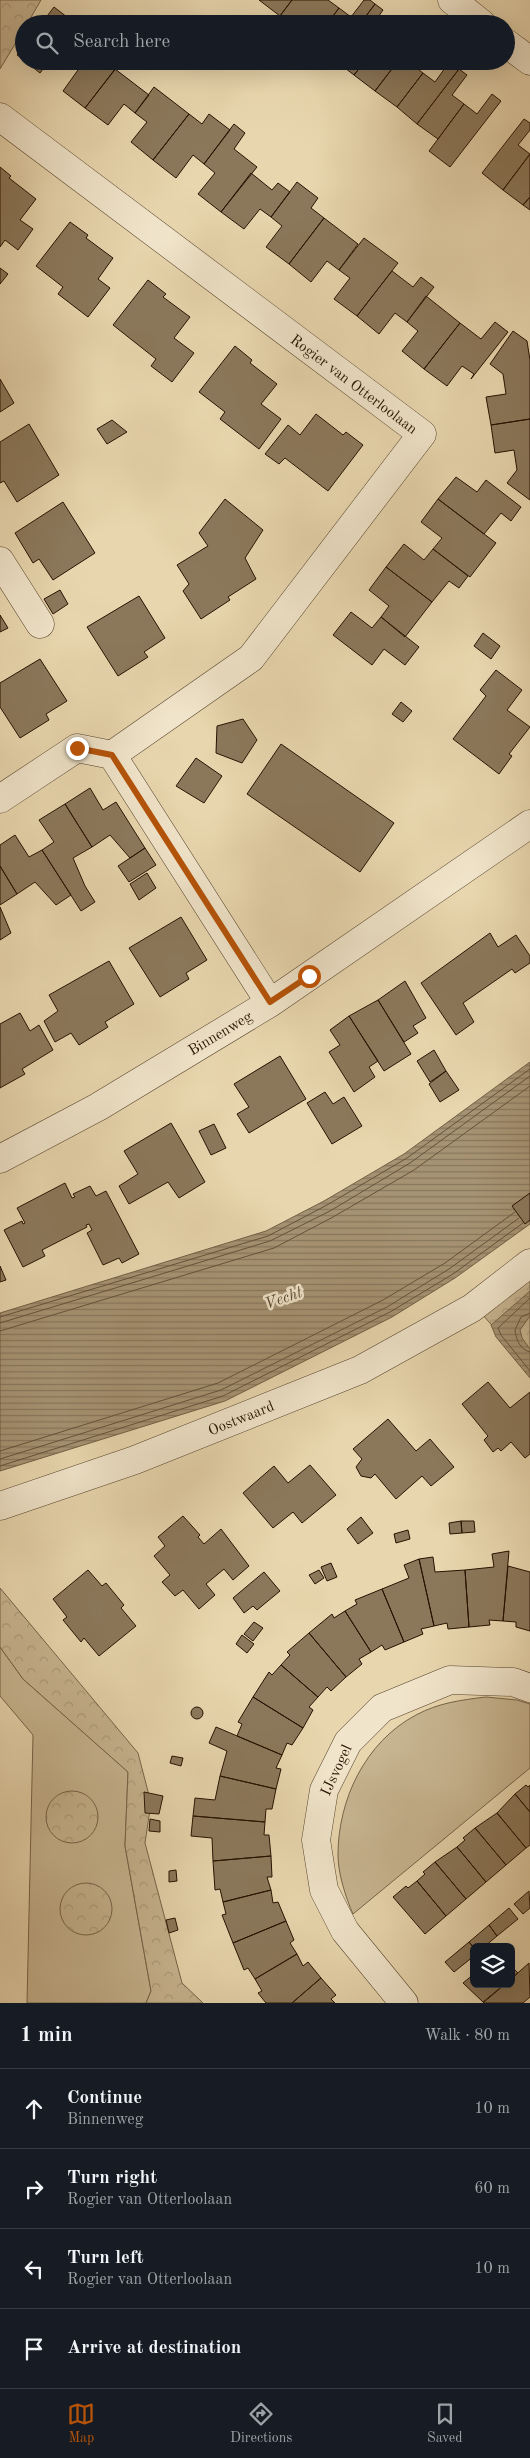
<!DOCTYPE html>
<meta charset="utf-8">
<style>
:root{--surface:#171b24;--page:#242831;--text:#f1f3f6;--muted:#9ea1a6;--line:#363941;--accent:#b45309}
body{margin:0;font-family:"Old Standard TT",serif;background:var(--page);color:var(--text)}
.controls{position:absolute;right:15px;bottom:15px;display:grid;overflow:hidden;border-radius:8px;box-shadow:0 5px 20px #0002}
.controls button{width:45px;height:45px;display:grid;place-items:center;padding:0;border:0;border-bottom:1px solid var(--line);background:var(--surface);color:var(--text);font:25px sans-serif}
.stop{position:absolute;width:15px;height:15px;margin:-11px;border:4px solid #b45309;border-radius:50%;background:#fff}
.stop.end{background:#b45309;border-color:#fff;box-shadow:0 1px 5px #0008}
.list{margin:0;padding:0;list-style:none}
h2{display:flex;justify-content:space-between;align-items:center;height:65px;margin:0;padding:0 20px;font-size:21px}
h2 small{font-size:16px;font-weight:400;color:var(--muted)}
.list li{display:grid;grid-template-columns:32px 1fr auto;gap:15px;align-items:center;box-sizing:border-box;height:80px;padding:0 20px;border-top:1px solid var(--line)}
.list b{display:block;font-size:19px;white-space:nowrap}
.list p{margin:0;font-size:16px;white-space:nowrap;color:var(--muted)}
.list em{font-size:16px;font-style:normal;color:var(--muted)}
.icon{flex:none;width:28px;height:28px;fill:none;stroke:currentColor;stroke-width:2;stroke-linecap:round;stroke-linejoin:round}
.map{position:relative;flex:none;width:530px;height:2003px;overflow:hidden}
.search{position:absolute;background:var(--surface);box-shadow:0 5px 20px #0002;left:15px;right:15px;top:15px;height:55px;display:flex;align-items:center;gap:12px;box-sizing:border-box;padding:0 18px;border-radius:28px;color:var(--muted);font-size:19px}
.sheet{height:385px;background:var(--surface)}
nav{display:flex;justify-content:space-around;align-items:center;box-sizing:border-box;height:70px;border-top:1px solid var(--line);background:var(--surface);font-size:14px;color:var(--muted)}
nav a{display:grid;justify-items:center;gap:2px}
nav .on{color:var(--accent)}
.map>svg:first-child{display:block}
.grass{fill:#c7b591;stroke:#766449}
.forest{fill:url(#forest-crowns);stroke:#766449}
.water{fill:url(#water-rules);stroke:#735f45}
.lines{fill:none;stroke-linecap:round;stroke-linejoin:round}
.shore{stroke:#66523a;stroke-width:1}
.building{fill:#8b785b;stroke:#261201}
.street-casing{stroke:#56432c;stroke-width:29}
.street{stroke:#f0e4ca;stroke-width:28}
.route{stroke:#b45309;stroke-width:6}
.labels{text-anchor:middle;stroke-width:5;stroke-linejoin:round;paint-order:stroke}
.street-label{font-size:15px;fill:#261201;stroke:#f0e4ca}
.water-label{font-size:16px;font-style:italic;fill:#59462f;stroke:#f0e4ca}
</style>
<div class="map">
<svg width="530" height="2003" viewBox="0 0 530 2003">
<defs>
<pattern id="forest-crowns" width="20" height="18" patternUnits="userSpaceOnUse" patternTransform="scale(1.25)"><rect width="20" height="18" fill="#c7b591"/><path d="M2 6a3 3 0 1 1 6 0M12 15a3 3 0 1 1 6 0" fill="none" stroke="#ab9b7b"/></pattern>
<pattern id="water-rules" width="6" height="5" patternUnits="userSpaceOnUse" patternTransform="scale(1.25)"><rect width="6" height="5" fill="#a69373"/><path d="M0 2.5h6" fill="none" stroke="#87775c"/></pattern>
</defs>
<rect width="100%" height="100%" fill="#e8d6ae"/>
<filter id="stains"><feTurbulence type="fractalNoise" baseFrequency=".004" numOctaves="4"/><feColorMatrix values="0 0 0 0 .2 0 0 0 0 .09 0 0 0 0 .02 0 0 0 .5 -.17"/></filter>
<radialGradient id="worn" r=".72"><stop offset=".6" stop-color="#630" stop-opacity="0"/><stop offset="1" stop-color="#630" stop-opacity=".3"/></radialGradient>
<path class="grass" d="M0,1647L23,1679L128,1772L125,1846L151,1991L146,2003H27L33,1735L0,1696Z
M486,1697L517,1700L530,1704V1768L353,1914C346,1898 338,1874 338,1855C338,1800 365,1742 416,1715C438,1703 461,1700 486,1697Z"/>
<path class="forest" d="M0,0H41L27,24H24V29L0,69Z
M530,1277V1369L482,1314Z
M0,1588L138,1753L151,1803L145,1843L182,1983L203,2003H146L151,1991L125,1846L128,1772L23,1679L0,1647Z
M46 1817a26 26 0 1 1 52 0a26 26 0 1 1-52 0Z
M60 1909a26 26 0 1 1 52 0a26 26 0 1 1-52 0Z"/>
<path class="water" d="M530,1062V1224L455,1278L392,1317L225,1401L0,1471V1313L266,1231L324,1201L404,1154Z
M530,1291V1316L520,1330L522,1338L530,1349V1378L496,1337L491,1325Z"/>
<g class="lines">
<path class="shore" d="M530,1298L498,1328L501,1335L530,1371
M530,1313L521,1317L515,1330C516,1339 520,1350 530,1352
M0,1317L268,1236L327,1205L407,1158L530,1069
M0,1323L270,1241L330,1211L410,1163L530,1076
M0,1331L274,1248L333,1217L414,1170L530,1086
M0,1451L218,1383L383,1300L445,1263L515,1212
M0,1459L221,1390L387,1307L449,1269L519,1218
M0,1466L223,1396L390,1312L453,1274L523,1223"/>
</g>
<path class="building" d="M259,0H292L280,16Z
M292,0H328L339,8L327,24H287L279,17Z
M364,0H370L375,4L360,24H327L339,8L351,17Z
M375,4L383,10L373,24H360Z
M54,7L76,24L82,16L92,24H41Z
M24,46V60L17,55Z
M25,61H49L40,73Z
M68,61H120L121,62L85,108L63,91L78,70Z
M336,61H365L354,75Z
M365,61H398L375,91L354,75Z
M398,61H411L410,63L423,73L397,107L375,91Z
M450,61L459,69L417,124L397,107L423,73L435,82Z
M115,69L149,95L135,113L124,104L108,125L85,108Z
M459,69L467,75L452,95L464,104L438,139L417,124Z
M154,87L189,114L153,160L131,142L147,122L135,113Z
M492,94L501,101L450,167L429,151L464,104L477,114Z
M189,114L202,124L209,114L230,130L204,164L193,155L176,178L153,160Z
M524,119L530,123V130L518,145L530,154L503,190L482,173Z
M234,124L245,133L234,149L257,167L221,212L198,194L215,173L204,164Z
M530,154V197L523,205L503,190Z
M0,167L11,176L9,178L36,199L20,220L33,229L18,250L5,240L0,247Z
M251,173L272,190L278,183L290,192L271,217L260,209L244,229L221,212Z
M297,182L318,198L311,208L324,218L289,264L266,247L282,226L271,217Z
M530,197V210L523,205Z
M324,218L358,244L339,270L327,261L311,282L289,264Z
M70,222L88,235L86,238L113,258L98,279L110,288L88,317L58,294L63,287L36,266Z
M364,238L398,263L357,316L334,299L350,278L339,270Z
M0,268L8,274L0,284Z
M392,271L413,287L421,277L434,287L407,322L395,313L379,334L357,316Z
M148,280L166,294L163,297L190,317L174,338L194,353L172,382L151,366L156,359L113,325Z
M426,296L460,323L424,369L402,351L418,331L407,322Z
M495,322L508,332L471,379L474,374L462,366L447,386L424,369L460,323L481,339Z
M513,331L527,341L530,360V419L491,425L486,397L506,394L503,374L490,364Z
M235,346L252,360L250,363L277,384L261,404L281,419L259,449L220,419L225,412L199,392Z
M0,379L14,403L0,412Z
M316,414L343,435L346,432L363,445L328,491L285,458L279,464L265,454L288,425L300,435Z
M530,419V500L507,483L517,470L514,450L495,453L491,425Z
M112,420L127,432L107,444L97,429Z
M29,424L59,475L17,502L4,481L0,483V442Z
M456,477L477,492L486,480L521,507L511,521L501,513L484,534L438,499Z
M225,499L263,530L245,558L256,579L228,597L230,600L201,619L183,591L189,584L177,565L208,546L199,533Z
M438,499L496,543L470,577L433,549L442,538L421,522Z
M63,502L95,553L53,580L39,559L33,563L15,533Z
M404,544L424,560L433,549L468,576L459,588L449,581L432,602L386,567Z
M386,567L432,602L405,637L381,617L389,606L369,590Z
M60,590L68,604L53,614L44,599Z
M139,596L165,638L144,652L148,657L118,676L87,627Z
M351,612L372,628L381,617L419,647L405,665L384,649L372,665L333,635Z
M0,615L8,628L0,632Z
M483,633L500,646L491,659L474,646Z
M40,659L67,701L46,714L49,720L20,738L0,707V683Z
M496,670L522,690L507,710L530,727L509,754L512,756L499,774L453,739L486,696L480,690Z
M401,702L412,711L403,722L392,714Z
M243,719L257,740L242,763L216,753L217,726Z
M281,744L394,823L360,872L247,794Z
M196,758L222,776L204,803L176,786Z
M90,788L103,810L116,802L145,848L130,858L110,835L92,847L65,804Z
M65,804L92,847L73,858L85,886L95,902L81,911L42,850L54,842L39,820Z
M15,835L29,857L42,850L71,895L56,905L35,882L17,894L0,866V845Z
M145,848L156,865L129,882L118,866Z
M0,866L17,894L0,905Z
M147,873L156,888L139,900L130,884Z
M0,907L11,933L0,940Z
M181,917L207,960L186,973L189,979L160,997L129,948Z
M490,933L498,947L516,935L530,956V963L515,973L512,969L463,1003L474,1022L456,1035L421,983Z
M109,961L134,1004L105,1022L108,1027L79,1045L71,1033L55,1042L44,1021L58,1011L49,995Z
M405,981L426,1018L413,1026L418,1033L404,1042L378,1000Z
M378,1000L411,1054L384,1071L349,1016Z
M20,1013L30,1031L39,1025L53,1050L22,1069L25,1074L0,1088V1024Z
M349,1016L378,1061L369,1067L375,1077L354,1092L329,1052L340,1045L330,1030Z
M434,1050L446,1071L430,1082L417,1061Z
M280,1056L306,1099L249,1133L237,1114L249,1107L234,1084Z
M446,1071L459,1090L440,1102L429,1084Z
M325,1092L333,1104L344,1097L362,1126L332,1144L307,1103Z
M171,1123L205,1182L179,1198L168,1182L129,1204L119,1186L138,1174L124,1151Z
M214,1124L226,1148L211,1155L199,1131Z
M65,1183L72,1198L75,1197L73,1194L90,1186L96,1196L106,1191L139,1254L122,1263L119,1258L103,1265L87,1233L92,1230L89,1224L86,1225L87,1227L42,1250L45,1256L23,1267L4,1230L22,1221L23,1224L25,1223L17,1208Z
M530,1193V1220L525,1224L512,1206Z
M0,1266L6,1280L0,1282Z
M488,1382L510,1408L530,1392V1454L525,1458L511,1442L501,1451L498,1448L493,1452L484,1440L488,1436L462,1404Z
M388,1419L416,1451L430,1439L454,1467L431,1486L422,1476L396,1499L375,1474L371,1478L361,1476L356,1467L362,1459L353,1449Z
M310,1465L336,1495L302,1523L293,1512L273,1528L243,1493L274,1466L288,1483Z
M183,1516L200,1535L198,1537L204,1544L221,1529L249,1566L233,1580L224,1569L206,1584L215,1595L199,1609L183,1590L175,1596L162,1582L170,1575L154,1556L165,1546L158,1537Z
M361,1517L373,1533L358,1544L347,1529Z
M461,1521L462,1533L450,1534L449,1523Z
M461,1521H474L475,1532L462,1533Z
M408,1530L410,1539L396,1543L394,1534Z
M509,1551L503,1621L489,1620L490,1625L469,1627L465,1570L494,1567L492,1554Z
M433,1557L435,1572L465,1570L469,1627L448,1629L447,1623L434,1626L419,1559Z
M419,1559L434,1626L421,1629L423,1634L404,1642L382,1589L409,1578L404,1565Z
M331,1563L337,1577L327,1581L321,1567Z
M508,1566L530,1572V1631L516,1627V1622L503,1621Z
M88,1570L102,1586L106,1583L124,1605L121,1608L136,1626L99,1656L84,1638L81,1642L63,1620L67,1617L53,1599Z
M319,1570L324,1578L315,1584L309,1575Z
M264,1572L280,1591L257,1610L253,1606L244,1613L233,1598Z
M382,1589L404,1642L385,1650L382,1645L371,1652L345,1611L357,1604L355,1600Z
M345,1611L371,1652L359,1659L362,1664L346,1677L309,1633L332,1614L334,1618Z
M254,1622L263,1628L253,1641L244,1634Z
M309,1633L346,1677L331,1691L327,1687L318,1697L281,1665L290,1655L287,1652Z
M242,1635L254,1644L247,1653L236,1644Z
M281,1665L318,1697L309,1707L313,1710L303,1728L253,1697L269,1672L272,1675Z
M253,1697L303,1728L292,1745L287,1743L282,1755L237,1736L242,1724L238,1722Z
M191 1713a6 6 0 1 1 12 0a6 6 0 1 1-12 0Z
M216,1727L282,1755L276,1768L281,1769L276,1789L220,1776L227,1751L209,1743Z
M172,1756L183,1758L181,1766L170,1763Z
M220,1776L276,1789L272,1809H266L265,1822L193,1816L195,1798L215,1800Z
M526,1785L528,1787L530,1785V1812L515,1794Z
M144,1792L163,1796L159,1814L145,1813Z
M515,1794L530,1812V1845L526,1848L497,1813Z
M497,1813L526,1848L506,1865L475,1828Z
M193,1816L265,1822L264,1835H269L271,1856L213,1861L212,1838L191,1836Z
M150,1819L160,1821V1832L149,1831Z
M475,1828L506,1865L486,1882L457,1847L465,1840L463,1838Z
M457,1847L486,1882L466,1899L435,1862Z
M271,1856L272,1877H267L271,1890L223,1902L220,1889L215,1890L213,1861Z
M435,1862L466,1899L446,1916L417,1881L425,1874L423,1872Z
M176,1870L177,1881L169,1882V1871Z
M417,1881L446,1916L425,1934L393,1897L406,1886L408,1888Z
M271,1890L273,1903L278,1902L286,1921L233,1943L222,1915L226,1914L223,1902Z
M529,1891L530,1908L523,1914L514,1904Z
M509,1908L518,1919L497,1936L489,1925Z
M175,1918L178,1930L169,1933L166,1920Z
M286,1921L294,1940L290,1943L297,1954L255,1979L248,1968L244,1970L233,1943Z
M489,1925L497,1936L484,1947L474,1948L469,1942Z
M469,1942L474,1948V1956L454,1972L445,1962Z
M297,1954L303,1966L308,1962L321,1978L292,2003H266L258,1993L262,1991L255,1979Z
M529,1963L530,1997L523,2003H483L505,1984H511V1979Z
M511,1966L518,1973L511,1979Z
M474,1974V1984H505L483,2002L463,1983Z
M321,1978L336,1995L331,1999L335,2003H292Z"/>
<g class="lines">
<defs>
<path id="street" d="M452,0L482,24
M506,43L530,61
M0,117L422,434L251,658L112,755
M0,561L40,624
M0,799L77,748L112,755L270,1003
M0,1159L98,1107L270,1003L530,824
M0,1506L135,1460L360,1370L472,1308L530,1263
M404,2003L345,1931L324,1890L316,1840L324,1790L348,1742L382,1708L450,1680L513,1682L530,1688"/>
</defs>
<use href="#street" class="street-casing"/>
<use href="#street" class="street"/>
</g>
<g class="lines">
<path class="route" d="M77,748L112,755L270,1002L309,976"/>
</g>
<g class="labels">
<g class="street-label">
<text transform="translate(354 384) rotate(37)" y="5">Rogier van Otterloolaan</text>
<text transform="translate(220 1033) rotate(-31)" y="5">Binnenweg</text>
<text transform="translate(241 1418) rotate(-22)" y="5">Oostwaard</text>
<text transform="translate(336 1770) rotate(-65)" y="5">IJsvogel</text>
</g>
<g class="water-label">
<text transform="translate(283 1297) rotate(-19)" y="6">Vecht</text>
</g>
</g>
<rect width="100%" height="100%" filter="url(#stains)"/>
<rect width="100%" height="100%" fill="url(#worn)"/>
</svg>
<div class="controls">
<button><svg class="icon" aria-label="layers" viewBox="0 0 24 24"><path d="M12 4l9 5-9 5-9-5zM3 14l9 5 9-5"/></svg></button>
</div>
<div class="stop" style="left:309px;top:976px"></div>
<div class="stop end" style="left:77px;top:748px"></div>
<div class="search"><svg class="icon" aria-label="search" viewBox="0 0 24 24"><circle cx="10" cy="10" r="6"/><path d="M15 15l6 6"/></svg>Search here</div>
</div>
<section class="sheet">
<h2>1 min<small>Walk · 80 m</small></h2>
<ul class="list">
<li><svg class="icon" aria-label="ahead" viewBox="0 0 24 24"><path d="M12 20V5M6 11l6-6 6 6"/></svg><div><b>Continue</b><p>Binnenweg</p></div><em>10 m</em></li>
<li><svg class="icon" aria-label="right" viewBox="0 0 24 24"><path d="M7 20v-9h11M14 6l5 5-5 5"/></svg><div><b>Turn right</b><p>Rogier van Otterloolaan</p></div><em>60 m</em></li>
<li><svg class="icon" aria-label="left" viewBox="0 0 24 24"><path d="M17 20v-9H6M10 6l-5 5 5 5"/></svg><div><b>Turn left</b><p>Rogier van Otterloolaan</p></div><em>10 m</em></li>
<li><svg class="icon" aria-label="arrive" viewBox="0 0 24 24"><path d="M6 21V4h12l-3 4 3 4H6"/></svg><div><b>Arrive at destination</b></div></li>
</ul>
</section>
<nav>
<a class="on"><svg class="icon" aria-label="map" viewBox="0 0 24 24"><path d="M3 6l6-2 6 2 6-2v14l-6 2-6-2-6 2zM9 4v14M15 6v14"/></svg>Map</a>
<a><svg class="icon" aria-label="directions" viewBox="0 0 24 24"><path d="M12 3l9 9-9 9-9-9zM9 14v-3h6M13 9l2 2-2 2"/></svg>Directions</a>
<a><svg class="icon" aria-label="saved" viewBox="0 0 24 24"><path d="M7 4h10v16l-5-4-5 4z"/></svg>Saved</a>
</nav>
